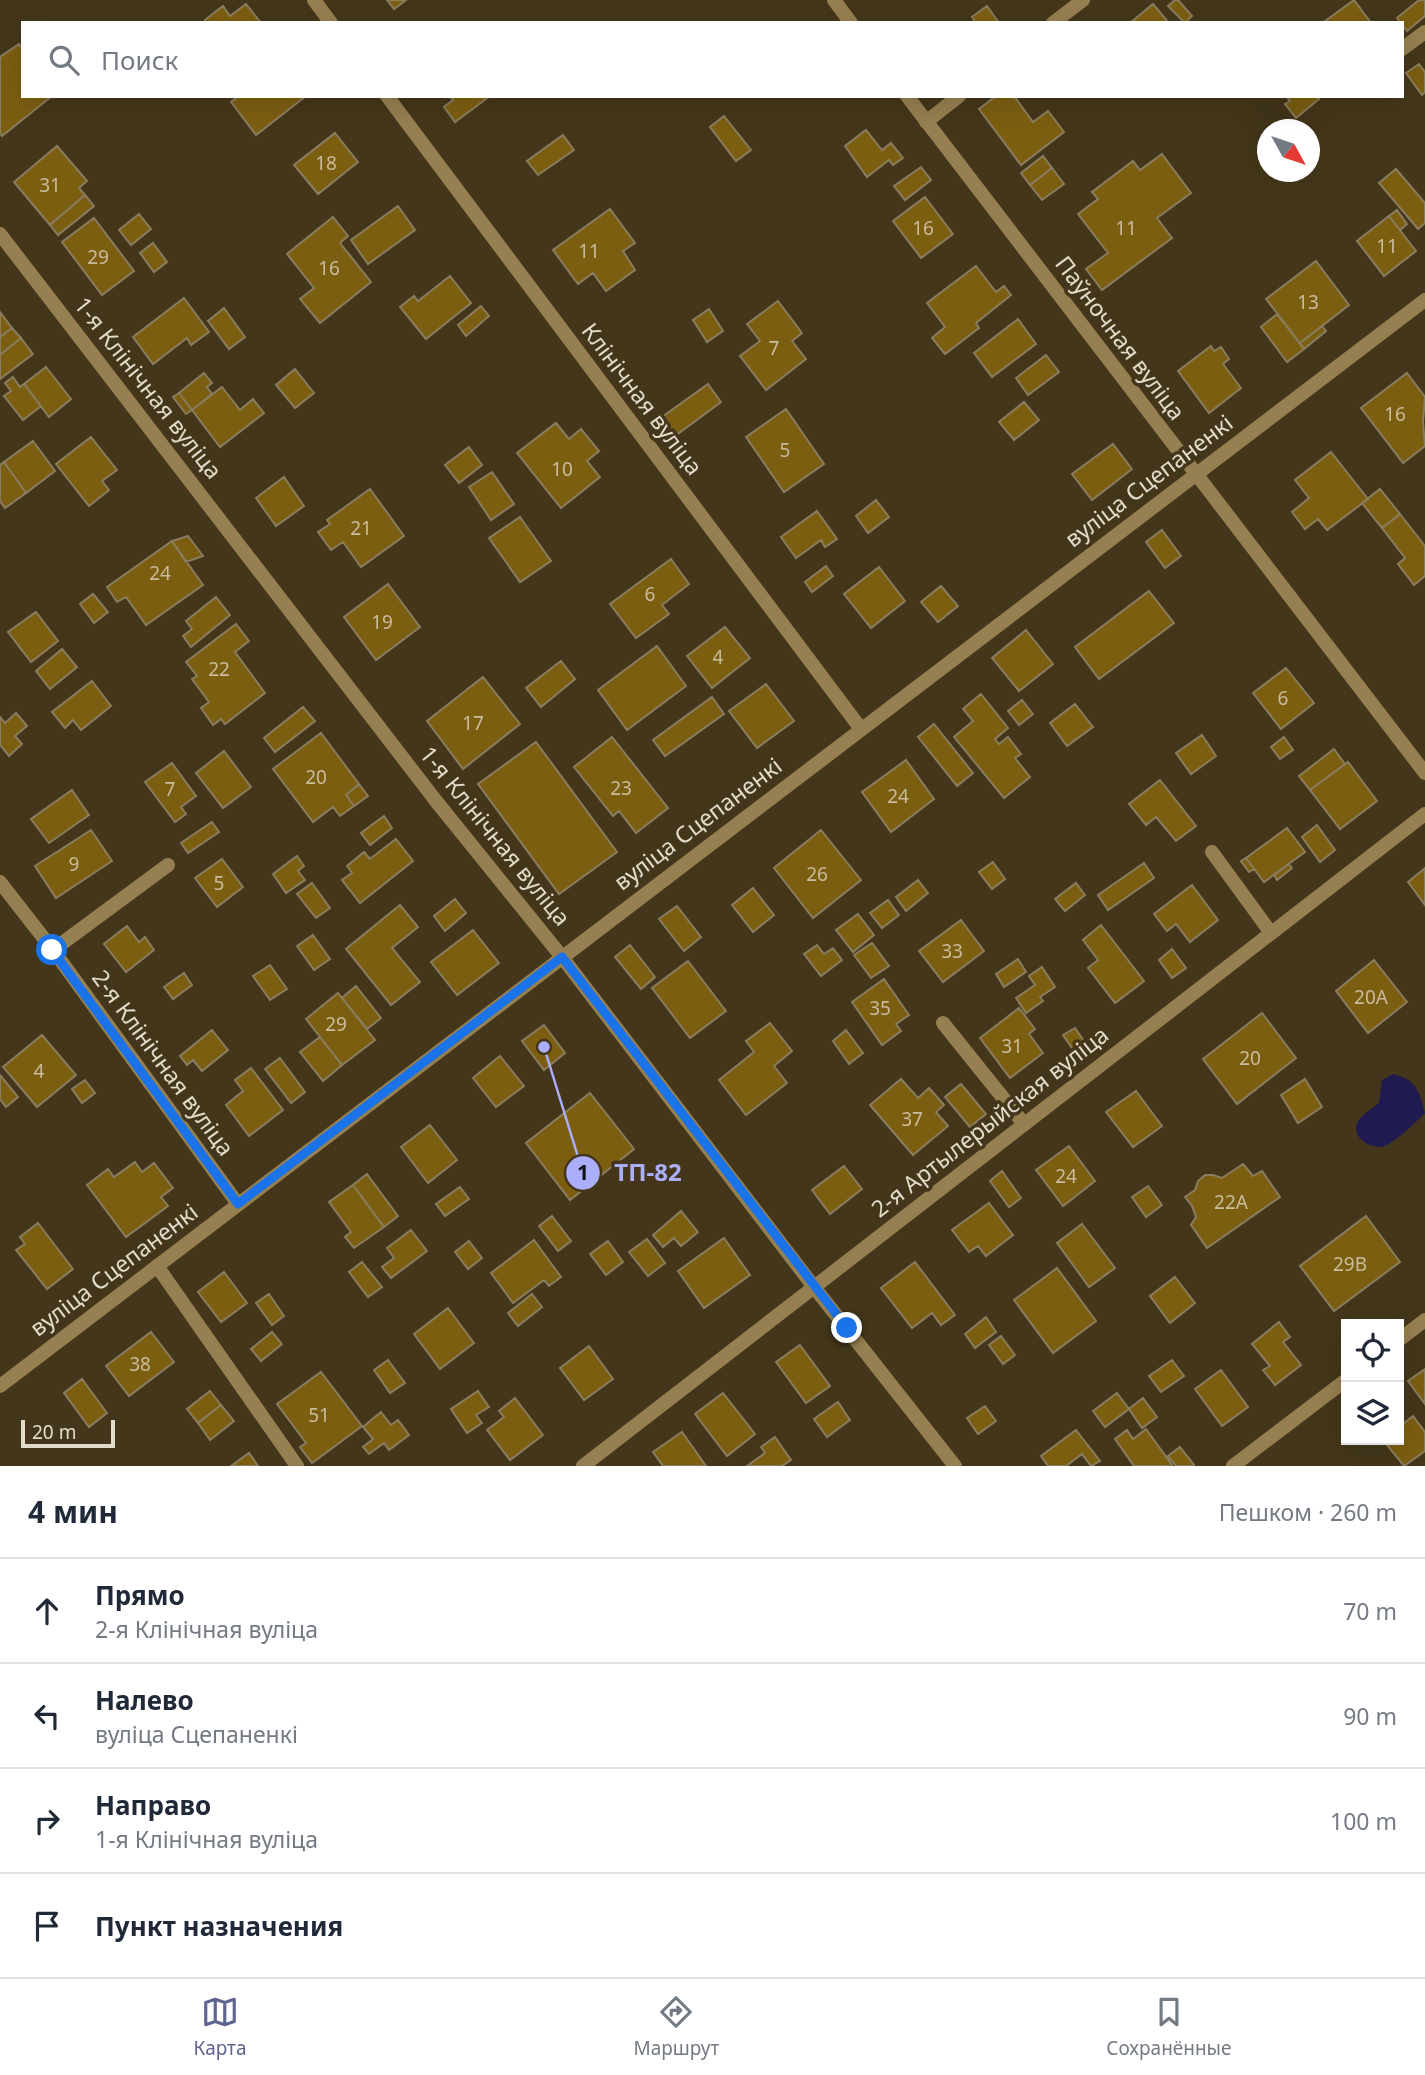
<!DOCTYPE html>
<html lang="ru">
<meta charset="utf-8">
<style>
:root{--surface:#fff;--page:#f6f6f7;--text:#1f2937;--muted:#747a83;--line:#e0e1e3;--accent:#5e658f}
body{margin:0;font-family:"Noto Sans",sans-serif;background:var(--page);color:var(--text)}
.controls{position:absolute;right:21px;bottom:21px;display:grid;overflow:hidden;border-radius:0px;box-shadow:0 7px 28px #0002}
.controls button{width:63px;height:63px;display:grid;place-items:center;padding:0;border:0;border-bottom:2px solid var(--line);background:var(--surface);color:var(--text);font:35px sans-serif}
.compass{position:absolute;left:1257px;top:119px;width:63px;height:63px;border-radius:50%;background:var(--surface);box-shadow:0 7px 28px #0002;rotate:130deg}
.scale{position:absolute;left:21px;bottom:18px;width:94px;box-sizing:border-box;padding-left:7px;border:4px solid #e3dbcb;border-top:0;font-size:19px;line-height:24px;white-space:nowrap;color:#e3dbcb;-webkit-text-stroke:5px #43361a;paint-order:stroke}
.stop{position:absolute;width:21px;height:21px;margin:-16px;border:5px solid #1a73e8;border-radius:50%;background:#fff}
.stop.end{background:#1a73e8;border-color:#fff;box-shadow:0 2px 7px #0008}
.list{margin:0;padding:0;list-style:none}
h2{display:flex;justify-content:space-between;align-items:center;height:91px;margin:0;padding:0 28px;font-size:30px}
h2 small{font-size:23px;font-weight:400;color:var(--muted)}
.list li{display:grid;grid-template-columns:46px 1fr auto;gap:21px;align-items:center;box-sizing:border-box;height:105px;padding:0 28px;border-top:2px solid var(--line)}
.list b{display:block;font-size:26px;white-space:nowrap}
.list p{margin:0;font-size:23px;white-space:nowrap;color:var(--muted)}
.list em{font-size:23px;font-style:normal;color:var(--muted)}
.icon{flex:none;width:38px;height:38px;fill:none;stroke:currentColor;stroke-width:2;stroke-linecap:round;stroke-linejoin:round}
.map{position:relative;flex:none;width:1425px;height:1466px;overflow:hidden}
.search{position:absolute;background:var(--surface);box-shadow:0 7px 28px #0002;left:21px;right:21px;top:21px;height:77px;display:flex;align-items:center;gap:18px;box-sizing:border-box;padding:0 24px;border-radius:0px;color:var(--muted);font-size:26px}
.sheet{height:511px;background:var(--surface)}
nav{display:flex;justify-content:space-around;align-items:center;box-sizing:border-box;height:98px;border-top:2px solid var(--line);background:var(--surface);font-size:19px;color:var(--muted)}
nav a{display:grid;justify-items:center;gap:4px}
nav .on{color:var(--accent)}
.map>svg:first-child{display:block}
.water{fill:#1f1b51}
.building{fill:#7c5e11;stroke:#8a7c5e;stroke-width:2}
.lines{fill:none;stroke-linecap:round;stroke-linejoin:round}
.service{stroke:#967f50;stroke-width:14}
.minor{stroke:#967f50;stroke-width:14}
.route{stroke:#1a73e8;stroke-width:9}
.labels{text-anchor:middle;stroke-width:7;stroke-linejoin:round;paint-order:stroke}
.number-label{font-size:19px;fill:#c9bc9c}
.street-label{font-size:23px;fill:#e3dbcb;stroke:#43361a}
.leader{fill:none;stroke:#abaffb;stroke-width:2.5}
.callout-dot{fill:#abaffb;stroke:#43361a;stroke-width:2.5}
.mark-label{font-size:21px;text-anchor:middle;font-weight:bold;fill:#111}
.callout-label{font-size:24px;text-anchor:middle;font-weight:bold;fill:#abaffb;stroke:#43361a;stroke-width:7;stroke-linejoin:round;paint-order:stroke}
</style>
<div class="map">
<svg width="1425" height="1466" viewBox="0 0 1425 1466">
<rect width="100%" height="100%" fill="#43361a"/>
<path class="water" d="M1393,1074C1417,1080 1419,1091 1425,1113C1414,1124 1401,1137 1387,1145C1374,1152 1349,1138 1358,1121C1363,1114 1373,1108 1379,1103L1382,1080Z"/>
<path class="building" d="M387,0H406L394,9Z
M1175,0H1178L1192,16L1185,23L1168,6Z
M1354,0L1371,23H1326L1325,21Z
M1419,0H1425V16L1407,31L1397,18Z
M246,4L261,23H207L205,20L223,6L230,16Z
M1153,4L1169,23H1130Z
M987,6L999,23H976L972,17Z
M19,44L23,50V96H52L2,136L0,133V57Z
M1419,64L1425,72V92L1422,95L1406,73Z
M239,96H306L256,135L231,102Z
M450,96H490L455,122L444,107L453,100Z
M996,96H1014L1033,122L1048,111L1064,132L1021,165L979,109Z
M1286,96H1317L1319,99L1296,118L1285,104L1290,101Z
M724,116L751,150L736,161L710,127Z
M866,130L882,150L891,143L903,158L893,165L889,160L867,177L845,146Z
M335,133L358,162L318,194L294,165Z
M563,135L574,150L538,175L527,161Z
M57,146L87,181L79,188L85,195L50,225L14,182Z
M1162,154L1191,193L1157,218L1172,238L1102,290L1086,269L1108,253L1078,214L1098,199L1092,192L1133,161L1140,170Z
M1043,156L1052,168L1030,185L1021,173Z
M921,167L931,180L905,200L894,186Z
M1052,168L1064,184L1042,200L1030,185Z
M1396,169L1425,203V223L1418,229L1379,183Z
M85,195L94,206L58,235L50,225Z
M925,197L953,234L921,258L893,221Z
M398,206L415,230L368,264L351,240Z
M610,209L635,243L623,251L635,270L606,291L593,273L578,284L553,250Z
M1397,210L1407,224L1400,230L1389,216Z
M139,214L151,229L131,245L119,230Z
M1389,216L1416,251L1384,276L1357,241Z
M333,217L348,236L340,243L371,282L320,323L300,299L314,288L287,254Z
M94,218L134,271L102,295L62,242Z
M153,243L167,262L154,272L140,253Z
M1316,261L1349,305L1300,343L1266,299Z
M976,266L996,292L1004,286L1011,295L976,323L979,328L945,354L932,338L945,327L927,303Z
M450,276L471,303L426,339L400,307L414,296L418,301Z
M184,298L209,332L191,345L187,338L153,364L133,337Z
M778,301L802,333L792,341L806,359L766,390L740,356L760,341L747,324Z
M481,306L489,316L466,336L458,325Z
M224,308L245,337L229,349L208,321Z
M709,309L723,331L707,342L693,320Z
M0,312L12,328L0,337Z
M1277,314L1304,349L1287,362L1261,327Z
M1018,319L1036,344L992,377L974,353Z
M1322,326L1326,331L1304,349L1300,343Z
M12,328L21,338L0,355V337Z
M21,338L33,354L0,379V355Z
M1211,346L1214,351L1221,347L1229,359L1223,364L1241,388L1209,413L1178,371Z
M1046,355L1059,372L1028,395L1016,378Z
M46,367L71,399L49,417L24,384Z
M295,369L314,393L295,408L276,385Z
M204,373L212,383L207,387L212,394L192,410L179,393Z
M1407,373L1425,397L1423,422L1425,446L1403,463L1361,408Z
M13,377L20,387L24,384L41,406L23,420L4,396L11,391L5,383Z
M708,384L721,402L675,436L662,417Z
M222,387L240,410L253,399L264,413L220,447L192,410Z
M179,393L192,410L186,414L173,397Z
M1024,402L1039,420L1014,440L999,422Z
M786,409L824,464L784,492L746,437Z
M556,423L569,439L581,429L599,451L587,461L600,477L561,508L517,453Z
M91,437L117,470L102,481L109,490L89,506L56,464Z
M33,441L55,471L26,493L4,462Z
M1113,444L1132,469L1092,500L1072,474Z
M469,447L482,465L459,483L445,465Z
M1331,452L1368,499L1327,530L1318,519L1305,529L1292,512L1309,498L1295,480Z
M4,462L26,493L5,508L0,501V465Z
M492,472L514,504L491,520L469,487Z
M284,477L304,506L276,526L256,498Z
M370,489L404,536L361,567L343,542L331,550L318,532L330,524L327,520Z
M1380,489L1400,514L1382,528L1362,503Z
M876,500L889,517L868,533L856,516Z
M817,511L837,539L825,547L821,540L796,558L781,537Z
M1400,514L1425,546V576L1414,585L1398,564L1405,558L1382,528Z
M520,517L551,561L520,582L489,538Z
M1162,530L1181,556L1165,568L1146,542Z
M188,536L203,556L186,562L172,541Z
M172,541L203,585L146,625L126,597L117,602L107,587Z
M671,559L689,584L662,605L669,614L636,638L610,604Z
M826,566L833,576L812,592L805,582Z
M879,567L905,601L871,628L844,594Z
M388,584L420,627L376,660L344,617Z
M941,586L958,606L938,622L921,602Z
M1149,591L1174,623L1099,679L1075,647Z
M93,594L108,612L94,623L80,604Z
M216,597L230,615L191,647L183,636L192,629L186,621Z
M36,612L58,641L31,662L8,632Z
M236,624L249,641L235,652L265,693L225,724L221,719L213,725L201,708L209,702L192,679L197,676L186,662Z
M725,627L750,658L712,688L687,656Z
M1026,630L1053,664L1019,691L992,658Z
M657,646L686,686L627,730L598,690Z
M62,649L77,667L50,689L36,671Z
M561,661L575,679L541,707L526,688Z
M1286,668L1314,703L1281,729L1253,693Z
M483,677L520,724L463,769L427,721Z
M92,681L111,706L81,730L73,720L65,728L52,712Z
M766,684L794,721L757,748L729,711Z
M981,694L1008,728L995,739L999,744L1008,737L1021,754L1015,758L1030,777L1004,798L954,737L973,721L963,709Z
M712,697L724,714L665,756L653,740Z
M1022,700L1033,714L1019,725L1008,711Z
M1075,704L1093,727L1067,746L1050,723Z
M303,707L315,721L275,752L264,738Z
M16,713L27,726L15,736L22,744L9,756L0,745V717L5,723Z
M934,724L973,773L957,786L918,737Z
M321,733L359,784L346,795L354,806L340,816L333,807L313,822L273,769Z
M1202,735L1216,756L1191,774L1176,753Z
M612,737L668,808L636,833L619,811L613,816L574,767Z
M1284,737L1293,750L1280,759L1271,747Z
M536,742L617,852L559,894L478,784Z
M1334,749L1345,764L1310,790L1299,776Z
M224,751L251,787L223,808L196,773Z
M906,760L934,799L891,832L862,792Z
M1348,762L1377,801L1340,829L1310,790Z
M172,763L196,796L181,807L186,814L175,822L145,782Z
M1160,780L1196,826L1176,841L1156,817L1146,825L1129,804Z
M359,784L368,796L354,806L346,795Z
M72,790L89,815L49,843L31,819Z
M384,816L392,828L370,845L361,833Z
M212,822L219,832L188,853L181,843Z
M1317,825L1335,850L1320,862L1302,837Z
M1287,828L1305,852L1264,882L1246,858Z
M91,830L112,861L56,898L35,866Z
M821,830L861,880L813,918L774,868Z
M396,839L413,861L360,903L342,880L352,873L347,866L364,852L370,859Z
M297,856L304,866L298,871L305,880L286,893L273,874Z
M1246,858L1254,869L1249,872L1241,861Z
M222,859L243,887L217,907L195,878Z
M993,862L1005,879L992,889L979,872Z
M1144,863L1154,878L1108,910L1098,895Z
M1289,864L1292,868L1277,880L1274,875Z
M1425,868V905L1408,882Z
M918,880L928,893L906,911L896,897Z
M312,883L330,908L316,918L297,894Z
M1076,883L1085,895L1065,911L1055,899Z
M1192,885L1218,920L1190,942L1176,924L1167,931L1154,914Z
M753,888L774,915L753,932L732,905Z
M455,899L466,913L445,931L434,916Z
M888,900L899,915L882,928L870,913Z
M400,905L418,927L392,948L420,982L391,1005L346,949Z
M677,906L701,937L684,951L659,919Z
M858,914L874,935L853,952L836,930Z
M961,920L984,951L943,982L919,951Z
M1101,925L1144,981L1115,1003L1088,968L1098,960L1083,940Z
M127,926L139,942L145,937L154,950L126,972L104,944Z
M473,930L499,963L457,995L431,962Z
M313,935L330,959L314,970L297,946Z
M872,943L889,966L871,978L854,955Z
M630,945L655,977L641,989L615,957Z
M817,945L824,954L833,948L842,960L821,976L804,954Z
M1172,949L1186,968L1172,978L1159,960Z
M1018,959L1026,972L1004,987L996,974Z
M1374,960L1407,1002L1368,1033L1336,991Z
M688,961L726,1011L690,1038L652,988Z
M270,965L287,989L270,1000L253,976Z
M1042,967L1055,987L1040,997L1043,1001L1026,1013L1016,998L1035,985L1029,976Z
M184,973L192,985L173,999L164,987Z
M884,979L909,1015L896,1024L901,1031L882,1045L852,1002Z
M356,986L381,1018L367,1029L342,998Z
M338,993L375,1040L342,1065L306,1019Z
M1019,1008L1035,1029L1029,1034L1043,1053L1010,1078L980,1038Z
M1262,1013L1296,1058L1237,1104L1203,1059Z
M770,1023L792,1051L774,1066L787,1083L746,1115L719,1080L754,1052L746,1041Z
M544,1025L565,1053L544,1070L522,1041Z
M1075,1028L1088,1047L1076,1054L1063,1035Z
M212,1030L228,1050L202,1071L193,1060L187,1065L180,1056Z
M846,1030L863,1053L849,1064L833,1041Z
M42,1035L76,1075L37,1107L3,1067Z
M320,1037L342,1065L323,1081L300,1052Z
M500,1056L524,1086L496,1107L473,1078Z
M280,1058L305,1092L291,1103L265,1069Z
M251,1068L283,1110L249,1136L226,1105L243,1091L235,1080Z
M0,1075L18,1097L6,1107L0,1099Z
M901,1079L918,1098L929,1088L944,1105L936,1112L948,1126L913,1155L870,1105Z
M1305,1079L1322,1107L1298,1123L1281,1095Z
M85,1080L95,1093L82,1103L72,1089Z
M961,1084L986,1114L970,1127L945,1097Z
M1136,1091L1162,1126L1133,1147L1106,1112Z
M590,1093L634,1149L570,1200L526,1143Z
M430,1125L457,1160L428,1183L401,1147Z
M1069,1146L1095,1181L1063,1206L1036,1170Z
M135,1162L142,1172L154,1163L173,1188L161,1197L168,1206L126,1237L87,1185L108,1169L114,1177Z
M1243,1164L1253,1176L1262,1171L1280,1197L1207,1248L1191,1225L1196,1217L1192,1206L1185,1197L1195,1190L1198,1181L1205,1175H1213L1222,1178Z
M844,1166L862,1189L830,1214L812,1190Z
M1002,1171L1021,1198L1009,1207L990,1181Z
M367,1174L398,1216L384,1227L353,1185Z
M353,1185L384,1227L354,1248L345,1237L351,1232L329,1202Z
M1148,1186L1162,1205L1146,1217L1132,1197Z
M460,1187L469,1199L445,1216L436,1204Z
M989,1203L1013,1235L986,1256L978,1246L969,1252L952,1230Z
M681,1211L698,1232L681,1246L674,1238L663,1247L653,1235Z
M552,1216L571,1241L558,1251L539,1226Z
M1366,1216L1400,1262L1334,1311L1300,1266Z
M38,1223L73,1269L47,1289L16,1250L25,1244L20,1237Z
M1082,1224L1115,1268L1089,1287L1057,1243Z
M411,1230L427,1251L391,1278L382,1267L394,1258L387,1248Z
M724,1238L750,1275L704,1308L678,1271Z
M647,1239L665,1263L648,1276L629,1252Z
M534,1240L561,1277L549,1286L544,1280L513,1303L491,1273Z
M469,1241L482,1258L468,1269L455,1252Z
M608,1241L623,1262L606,1275L590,1254Z
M362,1262L382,1287L368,1297L349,1272Z
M915,1262L955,1315L941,1325L932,1313L912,1328L881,1288Z
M1057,1268L1096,1321L1053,1353L1014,1300Z
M224,1272L247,1303L221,1322L198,1292Z
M1175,1277L1195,1303L1170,1323L1150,1296Z
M269,1294L284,1316L272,1325L256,1303Z
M532,1294L542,1307L518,1326L508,1313Z
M448,1308L474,1343L440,1369L414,1334Z
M986,1317L996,1332L975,1348L965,1334Z
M1279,1322L1290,1337L1283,1342L1301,1365L1275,1385L1263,1370L1270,1366L1252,1344Z
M151,1332L174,1362L129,1396L106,1366Z
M272,1332L282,1344L261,1361L251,1349Z
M1001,1336L1015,1355L1003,1364L989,1345Z
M800,1345L830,1386L806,1403L776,1362Z
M589,1346L613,1379L584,1400L560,1368Z
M388,1360L405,1383L390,1393L374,1370Z
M1172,1360L1184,1376L1161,1392L1149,1376Z
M1425,1369V1404L1408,1381Z
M1221,1370L1248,1407L1222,1426L1195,1389Z
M321,1372L362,1426L312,1463L300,1447L306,1443L277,1404Z
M82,1379L107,1413L89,1427L64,1393Z
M210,1391L221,1405L198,1423L187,1409Z
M478,1391L489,1407L476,1415L482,1423L467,1433L451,1409Z
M723,1393L755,1434L727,1456L695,1414Z
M1117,1393L1129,1409L1105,1427L1093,1411Z
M515,1398L543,1435L510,1460L487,1430L504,1417L499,1411Z
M1143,1398L1157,1417L1142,1428L1129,1409Z
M838,1402L850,1420L827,1437L814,1419Z
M221,1405L234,1421L210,1440L198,1423Z
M985,1406L996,1421L978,1434L967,1418Z
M381,1412L391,1425L398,1420L409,1435L389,1450L384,1443L369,1454L363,1447L373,1439L363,1427Z
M1413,1416L1425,1432V1451L1404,1466L1383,1440H1399V1418L1403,1424Z
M1146,1429L1172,1465L1171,1466H1134L1115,1439L1127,1430L1133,1439Z
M1076,1430L1100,1461L1091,1466L1082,1454L1066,1466H1048L1041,1456Z
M682,1432L706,1466H663L653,1452Z
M775,1437L791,1460L782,1466H747L765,1453L761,1447Z
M1180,1447L1194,1465L1192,1466H1176L1168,1456Z
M249,1453L258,1466H231Z"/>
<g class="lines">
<path class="service" d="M1053,23L1083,0
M1402,49L1425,32
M926,122L959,96
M1212,852L1271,933
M53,950L168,865
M943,1023L1024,1124
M157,1266L297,1466"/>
<path class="minor" d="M314,0L331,23
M834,0L851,23
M387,96L861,729
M907,96L1425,773
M0,234L436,801L562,957L814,1287L955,1466
M0,882L53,950L238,1204
M1399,1340L1425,1320
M0,1386L1425,300
M583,1466L1425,814
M1233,1466L1346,1380"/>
</g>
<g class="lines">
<path class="route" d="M52,950L238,1204L562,957L847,1328"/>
</g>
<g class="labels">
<g class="number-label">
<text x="326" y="170">18</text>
<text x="50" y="192">31</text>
<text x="923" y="235">16</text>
<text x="1126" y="235">11</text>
<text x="1387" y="253">11</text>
<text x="589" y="258">11</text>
<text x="98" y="264">29</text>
<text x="329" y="275">16</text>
<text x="1308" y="309">13</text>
<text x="774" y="355">7</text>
<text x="1395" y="421">16</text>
<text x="785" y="457">5</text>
<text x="562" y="476">10</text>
<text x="361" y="535">21</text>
<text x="160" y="580">24</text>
<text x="650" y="601">6</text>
<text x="382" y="629">19</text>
<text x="718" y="664">4</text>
<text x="219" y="676">22</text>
<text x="1283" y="705">6</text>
<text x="473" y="730">17</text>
<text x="316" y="784">20</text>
<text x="621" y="795">23</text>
<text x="170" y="796">7</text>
<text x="898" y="803">24</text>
<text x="74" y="871">9</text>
<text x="817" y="881">26</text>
<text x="219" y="890">5</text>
<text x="952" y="958">33</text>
<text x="1371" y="1004">20А</text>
<text x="880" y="1015">35</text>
<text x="336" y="1031">29</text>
<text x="1012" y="1053">31</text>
<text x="1250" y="1065">20</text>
<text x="39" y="1078">4</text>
<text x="912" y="1126">37</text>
<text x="1066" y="1183">24</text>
<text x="1231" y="1209">22А</text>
<text x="1350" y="1271">29В</text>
<text x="140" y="1371">38</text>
<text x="319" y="1422">51</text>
</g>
<g class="street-label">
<text transform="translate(1120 338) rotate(53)" y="8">Паўночная вуліца</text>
<text transform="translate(148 388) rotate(52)" y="8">1-я Клінічная вуліца</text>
<text transform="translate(642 399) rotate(53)" y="8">Клінічная вуліца</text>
<text transform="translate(1149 481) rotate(-37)" y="8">вуліца Сцепаненкі</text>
<text transform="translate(698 824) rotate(-37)" y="8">вуліца Сцепаненкі</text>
<text transform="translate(495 836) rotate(51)" y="8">1-я Клінічная вуліца</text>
<text transform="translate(163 1063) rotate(54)" y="8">2-я Клінічная вуліца</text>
<text transform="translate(990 1122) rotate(-38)" y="8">2-я Артылерыйская вуліца</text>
<text transform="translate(114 1270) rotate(-37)" y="8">вуліца Сцепаненкі</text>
</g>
</g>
<path class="leader" d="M544 1047L583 1173"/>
<g class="callout-dot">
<circle cx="544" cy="1047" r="7"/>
<circle cx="583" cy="1173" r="18"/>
</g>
<g class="mark-label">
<text x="583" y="1180">1</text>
</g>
<g class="callout-label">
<text x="648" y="1181">ТП-82</text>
</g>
</svg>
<div class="controls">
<button><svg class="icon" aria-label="locate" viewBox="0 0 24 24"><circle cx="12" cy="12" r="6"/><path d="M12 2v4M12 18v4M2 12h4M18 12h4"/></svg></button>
<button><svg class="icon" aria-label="layers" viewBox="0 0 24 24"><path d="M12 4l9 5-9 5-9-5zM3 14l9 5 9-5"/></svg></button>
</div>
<svg class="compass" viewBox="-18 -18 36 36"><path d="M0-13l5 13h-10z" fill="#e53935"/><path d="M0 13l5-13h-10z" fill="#747a83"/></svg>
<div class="scale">20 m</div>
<div class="stop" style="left:52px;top:950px"></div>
<div class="stop end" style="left:847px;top:1328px"></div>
<div class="search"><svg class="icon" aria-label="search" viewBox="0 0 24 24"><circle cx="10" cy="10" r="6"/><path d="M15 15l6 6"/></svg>Поиск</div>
</div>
<section class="sheet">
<h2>4 мин<small>Пешком · 260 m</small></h2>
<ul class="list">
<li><svg class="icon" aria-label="ahead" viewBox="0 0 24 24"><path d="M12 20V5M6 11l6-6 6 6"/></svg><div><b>Прямо</b><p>2-я Клінічная вуліца</p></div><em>70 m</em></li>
<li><svg class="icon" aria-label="left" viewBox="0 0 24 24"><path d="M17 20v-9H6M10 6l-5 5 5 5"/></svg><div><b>Налево</b><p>вуліца Сцепаненкі</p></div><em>90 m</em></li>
<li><svg class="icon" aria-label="right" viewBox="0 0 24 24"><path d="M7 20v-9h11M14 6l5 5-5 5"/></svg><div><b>Направо</b><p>1-я Клінічная вуліца</p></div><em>100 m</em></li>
<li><svg class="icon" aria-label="arrive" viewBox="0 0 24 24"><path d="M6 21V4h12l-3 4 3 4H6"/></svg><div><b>Пункт назначения</b></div></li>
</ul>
</section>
<nav>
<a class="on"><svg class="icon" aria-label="map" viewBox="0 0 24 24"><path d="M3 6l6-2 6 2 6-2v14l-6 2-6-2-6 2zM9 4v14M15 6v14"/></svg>Карта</a>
<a><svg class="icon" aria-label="directions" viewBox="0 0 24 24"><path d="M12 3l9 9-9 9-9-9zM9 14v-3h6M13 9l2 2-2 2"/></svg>Маршрут</a>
<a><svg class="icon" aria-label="saved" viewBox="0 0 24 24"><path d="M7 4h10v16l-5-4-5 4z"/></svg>Сохранённые</a>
</nav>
